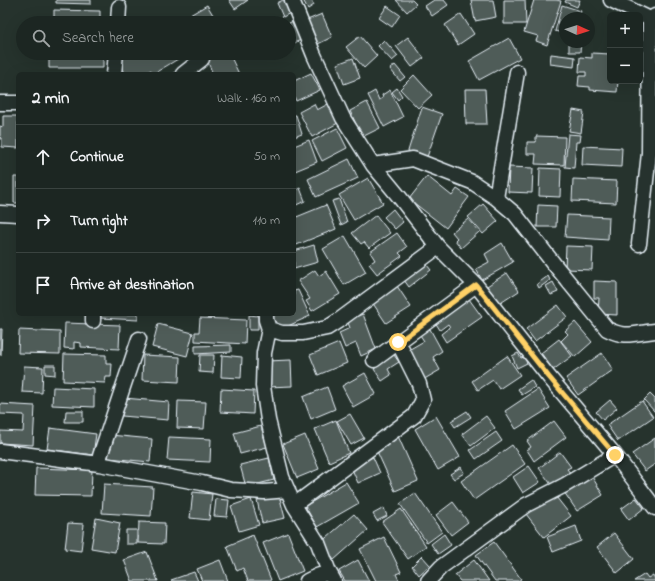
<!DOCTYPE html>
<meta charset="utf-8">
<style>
:root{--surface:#1c2622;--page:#29322f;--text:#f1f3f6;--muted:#a0a5a5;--line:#3a4340}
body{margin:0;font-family:"Indie Flower",sans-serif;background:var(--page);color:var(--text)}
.controls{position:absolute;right:12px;top:12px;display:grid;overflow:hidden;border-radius:6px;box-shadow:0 4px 16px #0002}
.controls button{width:36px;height:36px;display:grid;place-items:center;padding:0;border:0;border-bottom:1px solid var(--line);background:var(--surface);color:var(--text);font:20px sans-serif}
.compass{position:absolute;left:559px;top:12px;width:36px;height:36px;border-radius:50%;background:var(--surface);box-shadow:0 4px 16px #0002;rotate:93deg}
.stop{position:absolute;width:12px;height:12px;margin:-9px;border:3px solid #ffd166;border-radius:50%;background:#fff}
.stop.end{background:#ffd166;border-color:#fff;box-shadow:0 1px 4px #0008}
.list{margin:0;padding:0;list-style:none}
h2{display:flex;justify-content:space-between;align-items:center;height:52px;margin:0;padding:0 16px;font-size:17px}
h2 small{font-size:13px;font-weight:400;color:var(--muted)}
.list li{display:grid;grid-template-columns:26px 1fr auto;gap:12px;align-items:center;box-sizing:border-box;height:64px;padding:0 16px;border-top:1px solid var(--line)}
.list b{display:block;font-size:15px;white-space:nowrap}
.list em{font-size:13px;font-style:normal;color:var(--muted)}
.icon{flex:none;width:22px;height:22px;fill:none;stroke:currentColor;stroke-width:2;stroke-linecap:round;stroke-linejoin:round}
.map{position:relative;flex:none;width:655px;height:581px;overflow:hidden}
.search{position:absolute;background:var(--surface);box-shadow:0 4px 16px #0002;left:16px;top:16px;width:280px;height:44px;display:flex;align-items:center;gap:10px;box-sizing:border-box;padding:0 14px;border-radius:22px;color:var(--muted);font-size:15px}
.panel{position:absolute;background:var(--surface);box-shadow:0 4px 16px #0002;left:16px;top:72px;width:280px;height:244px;border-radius:6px}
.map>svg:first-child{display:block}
.building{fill:#505c59;stroke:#e8f1f8}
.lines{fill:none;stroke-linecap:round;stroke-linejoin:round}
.street-casing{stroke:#e8f1f8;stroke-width:17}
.street{stroke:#26332d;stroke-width:14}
.route{stroke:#ffd166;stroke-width:5}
</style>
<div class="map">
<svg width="655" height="581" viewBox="0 0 655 581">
<rect width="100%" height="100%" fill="#26332d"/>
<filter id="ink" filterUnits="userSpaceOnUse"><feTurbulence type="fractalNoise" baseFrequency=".025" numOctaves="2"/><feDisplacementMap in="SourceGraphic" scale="8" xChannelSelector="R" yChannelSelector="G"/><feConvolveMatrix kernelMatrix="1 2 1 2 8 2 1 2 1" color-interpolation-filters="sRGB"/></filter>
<g filter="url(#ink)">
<path class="building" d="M56,0H91V4L56,3Z
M229,0H248L235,9Z
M283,0H287L292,12L283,17L277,3Z
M303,0H311L314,5L308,9Z
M396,0H412L416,4L407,12Z
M434,0H444L448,5L432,16L425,6Z
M471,0H493L496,17L475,21Z
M504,0H525L526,24H504Z
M534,0H556L561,1L547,45L536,41L538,36L524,32Z
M566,0H580L577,7L565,2Z
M207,5L218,23H185L192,19L190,15Z
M562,5L581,11L578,18H565V34L555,31Z
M387,6L400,15L392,27L379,18Z
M54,10L100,11V23H54Z
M322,14L332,37L316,45L305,21Z
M461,14L474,34L458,45L445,25Z
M293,21L301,40L289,45V23Z
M360,36L377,56L364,68L346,47Z
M408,37L424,58L412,67L396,46Z
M509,38L520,58L479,80L469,61Z
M384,40L398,56L392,61L378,46Z
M569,42H581L580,52H569Z
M49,53H103V68H49Z
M131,53H188L153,74L151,70L144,74H126L118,60Z
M217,53H229L239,74H213L206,58Z
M592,53L610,54V81H618L617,92L590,90V87L578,86L579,76H586V72H579L580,57L592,58Z
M551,54L575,57L574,67L550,64Z
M353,58L360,78L344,84L337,64Z
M395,65L405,77L400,81L390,69Z
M311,73L320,90L296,101L294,96V81Z
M414,75L432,95L418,108L400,89Z
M397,88L402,96L398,100L392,92Z
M465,89H485L487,124H466Z
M390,90L403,117L384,127L368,95L375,91L379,100L383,98L382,95Z
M367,102L380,128L362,137L350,111Z
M314,104L317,110L328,104L338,123L312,137L299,112Z
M422,107L442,114L427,157L408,151Z
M573,110L584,112L581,133L569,131Z
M294,115H296L302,134L294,137Z
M3,116H18V148L2,147V138H0V126L3,127Z
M337,128L347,148L322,161L312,141Z
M568,134L581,135L580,142H576L574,168L565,167Z
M536,136L565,137L564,165L535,164L536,154H527V142H536Z
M309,140L317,162L295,171L294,167V146Z
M583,146L622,148L621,167L582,165Z
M349,159L358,178L316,197L308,179Z
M509,167L533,168L532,193L508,192Z
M540,168L561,169L560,197L539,196Z
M427,176L452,196L457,189L469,197L446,228L409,199Z
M14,177H18V203H14Z
M368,178L383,203L354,220L339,195Z
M573,179L617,181L616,203L572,201Z
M300,188L305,201L294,206V191Z
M339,199L347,222L341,225L332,201Z
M483,204L498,221L483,234L468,217Z
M326,205L336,229L294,246V218Z
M538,205L557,206L556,227H537Z
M393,209L403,222L395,229L384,217Z
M376,215L390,233L369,248L364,242L361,244L352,233Z
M567,215L609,217L608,240L565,237Z
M468,219L479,232L461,248L455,240L457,238L452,232Z
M397,233L407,247L399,253L402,256L377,274L369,264L375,260L370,252Z
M345,236L366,272L344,285L323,249Z
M502,243L513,262L482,280L476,269L489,262L485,254Z
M314,245L318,262L294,269V251Z
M566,246L593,247L592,270L565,269Z
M422,259L431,270L409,287L401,276Z
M315,270L319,276L326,271L340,294L312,311L306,301L310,299L298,281Z
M507,273L519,291L499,304L487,286Z
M548,276L550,280L539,288L537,284Z
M594,281L617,282V315L598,314L599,298H594Z
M553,282L558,292L551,295L546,286Z
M395,283L411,307L386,323L370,299Z
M298,290L310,316L279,330L272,314H294V291Z
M469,299L482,317L446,342L441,334L450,327L448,324L440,330L435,322Z
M558,305L567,317L535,341L526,329Z
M100,314H138V320L100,318Z
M363,314L376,349L361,356L356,343L345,348L339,333L350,328L347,320Z
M249,315L258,316V330H249Z
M200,318L246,320L245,344L195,341V332H199Z
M575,322L592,342L575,357L561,341L568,334L565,331Z
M65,323L120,325L119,349L81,347V343L74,342V349L64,348Z
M158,324L193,333L187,356L152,347Z
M0,329H2L1,355H0Z
M430,329L442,351L433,357L440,370L421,381L405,352L424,341L420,335Z
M19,330L60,332V354L18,353Z
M559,339L572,356L553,370L541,353Z
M339,343L347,363L318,375L310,355Z
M231,345V352L195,354V346Z
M518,353L521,358L524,357L527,363L517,368L512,356Z
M602,353L613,370L578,395L566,378Z
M64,354L106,355V364H112L111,377H106L105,383L63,381Z
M143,355L180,357L179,382L142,380Z
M200,355H214L213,373L199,372Z
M222,355L242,357L241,378L221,377Z
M394,355L399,362L388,369L391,375L382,381L374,369Z
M507,356L520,375L499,389L493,380L478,390L472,381Z
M291,360L292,386L267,387L266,361Z
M45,365H55V375L45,374Z
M24,366L43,367L42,393L22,392Z
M365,373L376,394L353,407L342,386Z
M531,380L535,387L522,395L518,389Z
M53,387L94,389V407L52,405Z
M327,387L335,409L311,419L303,397Z
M221,389L254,391L253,414L220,412Z
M538,389L550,408L516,429L505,411Z
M650,394L655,399V412L644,400Z
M124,398L169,402L168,420L122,416Z
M610,400L617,408L603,420L596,412Z
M178,401L206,402L204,429L177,428Z
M642,401L653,417L618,441L607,425Z
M0,404L35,406L33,445L0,443V431L23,432L24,415L0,414Z
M66,411H83V422H65Z
M467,411L471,417L455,427L451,421Z
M350,414L364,438L351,445L337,421Z
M436,416L460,457L438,470L415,429Z
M486,416L495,428L471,446L462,434Z
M336,420L349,453L329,462L315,429Z
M554,421L566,437L534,461L527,450L531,447L527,441Z
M261,426L267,447L240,454L234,433Z
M50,428L96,434L93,455L47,449Z
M496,432L502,441L476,459L470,450Z
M110,435L152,439L150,462L108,458Z
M305,435L319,469L297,478L283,444Z
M398,436L418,481L395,491L375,447Z
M169,437L211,439L210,462L167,460Z
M655,438V464L645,471L632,454Z
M512,445L525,464L474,500L461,481Z
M560,452L571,467L567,469L571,474L553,487L539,468Z
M373,457L380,473L358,483L351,467Z
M269,458L274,480L246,487L240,465Z
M529,466L540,482L523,493L513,477Z
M461,467L464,473L454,479L450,474Z
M36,468L92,470L91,496L35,495Z
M591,475L603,495L577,511L564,492Z
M346,482L359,503L317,527L305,506Z
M104,484L153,487L151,516L102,513Z
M193,492L212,494L209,520L190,518Z
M415,493L442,532L427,543L400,504Z
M553,493L571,516L544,537L526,514Z
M279,495L285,518L262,523L257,500Z
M636,498L644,508L629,520L621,509Z
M216,499L229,500L227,517L214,516Z
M251,499L259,525L239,531L231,506Z
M453,502L468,522L451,535L436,515Z
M384,508L387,516L377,521L373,514Z
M401,509L426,546L408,559L382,522Z
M354,514L368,530L334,560L320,543Z
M96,518L120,523L115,552L91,548Z
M139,522L165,523L164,544L138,543Z
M68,523L84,524L81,551L65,549Z
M576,526L581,541L553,552L547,537Z
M126,530H137V544H126Z
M288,533L303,571L278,581L263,543Z
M614,533L634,559L617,573L597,547Z
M444,534L451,545L438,554L431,544Z
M253,535L271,580L269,581H248L243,568L237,571L227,546Z
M384,537L401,572L396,574L399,580L398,581H376L360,549Z
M494,542L521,579L518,581H495L476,555Z
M147,552L158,581H132L124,560Z
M422,556L430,565L419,575L412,566Z
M220,560L228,581H202L197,569Z
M358,560L369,581H345L339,571Z
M474,560L489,581H460L455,575Z
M194,572L198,581H172L171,580Z
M645,574L648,578L653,575L655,579V581H634Z"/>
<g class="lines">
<defs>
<path id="street" d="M292,0L314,55L343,118L373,165L401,199L438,247L476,285L549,377L615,455L655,508
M611,0L650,19L655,23
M118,23L119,7
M114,74L116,53
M183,74L202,59
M0,103H18
M373,165L413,159L472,182L496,198L515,214L554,264L607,329C626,339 635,333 655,331
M496,198L517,72
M0,213L18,214
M639,244L649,153L650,19L655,16
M93,314V321
M266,314V320L269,329L282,333H303L327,328L338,321L438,247
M269,329L264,353L263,386L268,420L282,477L294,505L318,543L329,572
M374,360L476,285
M0,451L99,464L202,483L231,490L264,492L288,490
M99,464L100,456L139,339
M294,505L414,416L423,400L419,384L398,342
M307,581L317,576L329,572L334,581
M428,581L441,567L526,505L565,485L615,455"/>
</defs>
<use href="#street" class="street-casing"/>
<use href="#street" class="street"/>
</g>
</g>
<g class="lines" filter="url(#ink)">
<path class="route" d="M398,342L476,285L549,377L615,455"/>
</g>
</svg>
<div class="controls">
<button>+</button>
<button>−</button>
</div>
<svg class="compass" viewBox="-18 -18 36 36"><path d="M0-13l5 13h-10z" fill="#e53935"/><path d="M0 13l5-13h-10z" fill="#a0a5a5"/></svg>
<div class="stop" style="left:398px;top:342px"></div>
<div class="stop end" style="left:615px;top:455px"></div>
<div class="search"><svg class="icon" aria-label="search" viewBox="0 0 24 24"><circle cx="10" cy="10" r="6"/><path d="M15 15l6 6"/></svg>Search here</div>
<section class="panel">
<h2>2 min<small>Walk · 160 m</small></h2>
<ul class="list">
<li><svg class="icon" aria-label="ahead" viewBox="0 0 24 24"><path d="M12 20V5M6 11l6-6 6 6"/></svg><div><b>Continue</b></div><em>50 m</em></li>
<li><svg class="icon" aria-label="right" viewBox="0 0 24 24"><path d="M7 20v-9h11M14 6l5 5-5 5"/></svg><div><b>Turn right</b></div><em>110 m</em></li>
<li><svg class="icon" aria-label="arrive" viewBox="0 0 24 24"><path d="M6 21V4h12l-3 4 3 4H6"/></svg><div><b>Arrive at destination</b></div></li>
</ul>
</section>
</div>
